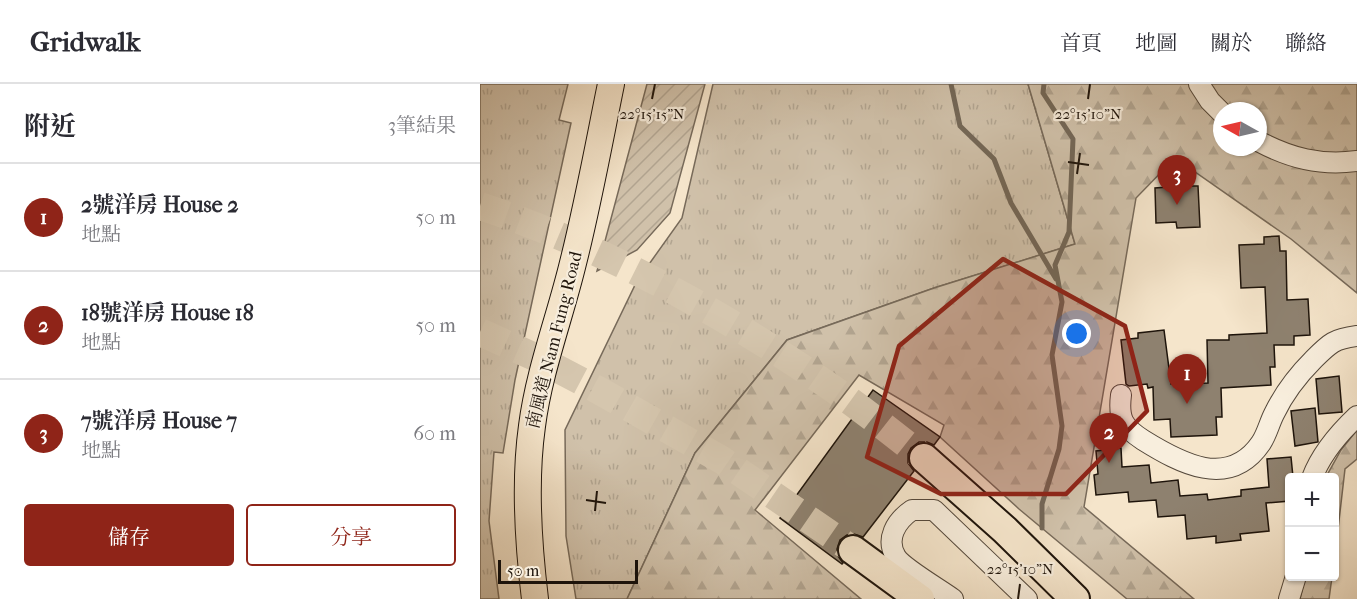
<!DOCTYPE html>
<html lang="zh-TW">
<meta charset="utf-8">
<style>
:root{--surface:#fff;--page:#f7f7f7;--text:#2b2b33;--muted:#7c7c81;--line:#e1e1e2;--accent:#8f2418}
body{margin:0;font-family:"IM FELL French Canon","Noto Serif TC",serif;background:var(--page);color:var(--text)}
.controls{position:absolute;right:18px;bottom:18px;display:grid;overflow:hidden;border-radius:6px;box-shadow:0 2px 4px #0004}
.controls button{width:54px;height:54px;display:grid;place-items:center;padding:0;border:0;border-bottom:2px solid var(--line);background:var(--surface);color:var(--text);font:30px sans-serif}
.compass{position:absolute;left:733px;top:18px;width:54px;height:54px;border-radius:50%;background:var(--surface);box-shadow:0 2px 4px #0004;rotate:278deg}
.scale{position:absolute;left:18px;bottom:15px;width:140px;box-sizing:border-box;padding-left:6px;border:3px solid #1e140b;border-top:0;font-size:16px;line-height:21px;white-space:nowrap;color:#1e140b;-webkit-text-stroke:4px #f8eedd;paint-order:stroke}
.you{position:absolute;left:597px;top:250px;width:21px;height:21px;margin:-15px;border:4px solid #fff;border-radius:50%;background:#1a73e8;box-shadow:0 0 0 9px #1a73e833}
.badge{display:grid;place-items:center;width:39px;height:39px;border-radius:50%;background:var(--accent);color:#fff;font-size:20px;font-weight:700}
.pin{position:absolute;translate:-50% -50px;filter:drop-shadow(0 2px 3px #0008)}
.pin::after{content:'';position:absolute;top:32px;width:21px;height:18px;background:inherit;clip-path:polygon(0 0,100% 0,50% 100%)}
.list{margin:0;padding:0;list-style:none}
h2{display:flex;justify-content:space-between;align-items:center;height:78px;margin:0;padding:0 24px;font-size:26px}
h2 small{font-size:20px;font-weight:400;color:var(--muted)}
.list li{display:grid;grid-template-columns:39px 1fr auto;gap:18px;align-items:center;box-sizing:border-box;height:108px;padding:0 24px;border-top:2px solid var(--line)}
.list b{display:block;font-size:22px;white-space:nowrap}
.list p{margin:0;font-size:20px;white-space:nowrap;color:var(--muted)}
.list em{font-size:20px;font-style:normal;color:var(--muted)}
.actions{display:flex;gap:12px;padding:18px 24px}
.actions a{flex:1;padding:14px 0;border:2px solid var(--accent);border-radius:6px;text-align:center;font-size:21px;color:var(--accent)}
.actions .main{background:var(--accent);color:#fff}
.map{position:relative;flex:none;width:877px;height:515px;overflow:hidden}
header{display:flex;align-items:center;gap:36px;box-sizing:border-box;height:84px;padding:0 30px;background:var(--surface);border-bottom:2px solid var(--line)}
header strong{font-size:28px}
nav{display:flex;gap:33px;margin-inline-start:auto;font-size:21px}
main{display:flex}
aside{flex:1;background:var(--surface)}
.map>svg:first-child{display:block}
.grass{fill:url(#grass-tufts);stroke:#776a5a;stroke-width:1.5}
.forest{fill:url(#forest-firs);stroke:#776a5a;stroke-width:1.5;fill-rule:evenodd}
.garden{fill:url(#garden-furrows);stroke:#776a5a;stroke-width:1.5}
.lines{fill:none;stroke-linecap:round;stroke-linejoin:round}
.stream{stroke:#736757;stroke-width:5}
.building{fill:#8e816f;stroke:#1e140b;stroke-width:1.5}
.highway-tunnel{stroke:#d5c6ae;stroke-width:28;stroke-dasharray:28 14;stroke-linecap:butt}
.minor-casing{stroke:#54483b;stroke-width:22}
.major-casing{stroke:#1e140b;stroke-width:28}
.highway-casing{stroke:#1e140b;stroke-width:32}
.minor{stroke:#f8eedd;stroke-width:20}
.major{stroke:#f5e5cb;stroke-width:26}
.highway{stroke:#f5e5cb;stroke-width:28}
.marked{fill:#8f2418;fill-opacity:0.2;stroke:#8f2418;stroke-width:4.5;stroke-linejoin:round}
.ticks{fill:none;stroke:#1e140b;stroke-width:2}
.labels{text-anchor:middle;stroke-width:4.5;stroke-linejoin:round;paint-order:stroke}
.street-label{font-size:18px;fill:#1e140b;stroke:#f8eedd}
.ticks-label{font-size:15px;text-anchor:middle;fill:#1e140b;stroke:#f8eedd;stroke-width:4.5;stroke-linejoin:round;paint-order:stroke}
</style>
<header>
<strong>Gridwalk</strong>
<nav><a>首頁</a><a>地圖</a><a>關於</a><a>聯絡</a></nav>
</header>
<main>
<aside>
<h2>附近<small>3筆結果</small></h2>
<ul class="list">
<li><span class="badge">1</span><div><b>2號洋房 House 2</b><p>地點</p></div><em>50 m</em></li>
<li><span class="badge">2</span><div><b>18號洋房 House 18</b><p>地點</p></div><em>50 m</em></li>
<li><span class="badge">3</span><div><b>7號洋房 House 7</b><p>地點</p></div><em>60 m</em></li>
</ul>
<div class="actions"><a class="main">儲存</a><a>分享</a></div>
</aside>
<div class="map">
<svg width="877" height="515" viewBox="0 0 877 515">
<defs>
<pattern id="grass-tufts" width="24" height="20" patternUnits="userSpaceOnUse" patternTransform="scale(1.5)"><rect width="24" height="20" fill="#d0c1aa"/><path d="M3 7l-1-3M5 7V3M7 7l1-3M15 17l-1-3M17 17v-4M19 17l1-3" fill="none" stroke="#b2a591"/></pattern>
<pattern id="forest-firs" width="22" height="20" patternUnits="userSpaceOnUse" patternTransform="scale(1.5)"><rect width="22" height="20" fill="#d0c1aa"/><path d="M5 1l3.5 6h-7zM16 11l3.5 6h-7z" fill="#b2a591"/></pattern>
<pattern id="garden-furrows" width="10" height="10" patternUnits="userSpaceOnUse" patternTransform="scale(1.5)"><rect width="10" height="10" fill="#d0c1aa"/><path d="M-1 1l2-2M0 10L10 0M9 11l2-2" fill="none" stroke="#b2a591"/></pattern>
</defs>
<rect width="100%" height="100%" fill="#f5e5cb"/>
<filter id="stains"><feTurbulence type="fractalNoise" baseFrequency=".00333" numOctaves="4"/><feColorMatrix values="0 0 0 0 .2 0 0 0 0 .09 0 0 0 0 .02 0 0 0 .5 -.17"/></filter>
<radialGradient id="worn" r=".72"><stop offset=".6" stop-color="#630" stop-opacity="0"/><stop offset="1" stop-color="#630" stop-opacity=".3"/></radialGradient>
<path class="grass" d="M0,0H88L79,36L91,39L35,296L23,369L14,368L9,437L19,515H0Z
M233,0H548L595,160L454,204L307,256L215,369L147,515H96L86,452L85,346L157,197L202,134Z"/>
<path class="forest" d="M548,0H877V209L811,155L695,74L656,114L604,423L714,515H647L539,425L460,353L464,341L379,291L275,426L381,515H147L215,369L307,256L454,204L595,160ZM742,27H778V63H742Z
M877,346V375L865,385L855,471L854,394L846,393L861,366Z
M825,493H852L849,515H820Z"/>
<path class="garden" d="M167,0H225L190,129L157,166L117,187Z"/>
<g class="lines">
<path class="stream" d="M471,0L480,42L514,75L531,119L576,195
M562,444V420L579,365L582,342L572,271L582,218L575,181L589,148L593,55L563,9L564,0"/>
</g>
<path class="building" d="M711,89V102H718L720,143L697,144L696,138L676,139L675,104L688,103V90Z
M799,152L800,167H806L807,216L828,215L830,251L814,252V261H794L795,283H790L791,301L741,304L742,333H736L737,351L691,353L690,335L674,336L673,303L668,304L667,300L649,302L646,300L641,256L658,254V249L684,246L691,300L728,299L727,256H749V251L787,249L785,203L761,204L759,161L784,160V153Z
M859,292L862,328L839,330L836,295Z
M393,306L460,353L454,361L447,358H439L431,364L428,370V379L434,387L383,453L374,450L367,451L360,456L357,465L358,472L363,479L362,480L300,434Z
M835,324L838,358L815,362L811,327Z
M641,364L642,383L669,381L671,399L698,396L700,412L727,410L728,416L761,412V406L789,403L787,375L811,373L813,393H810V417L786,419L789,447L760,450L761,456L736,459V452L707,455L705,431L678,433L676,416L649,418L648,408L616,411L614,391L618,390L616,367Z"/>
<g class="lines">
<path class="highway-tunnel" d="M0,122C123,163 239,227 346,300C380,323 412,349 444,374
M0,248L57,274L118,306L242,376L373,466"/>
<defs>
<path id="minor" d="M719,0L730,17L742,29
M778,57C810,74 840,82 877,77
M641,311C638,335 643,343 663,356C700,379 749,406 781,359C787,350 789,340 794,330C804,309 818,291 834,275C850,259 854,255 877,252
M832,394C841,370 859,349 877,332
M473,515C461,506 423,484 416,473C405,455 416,437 432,426H454L547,515
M809,515L816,492"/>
<path id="major" d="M55,515C48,458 44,399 52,342C59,287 80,233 93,179C108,120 119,59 131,0"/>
<path id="highway" d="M444,374L525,446L595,515
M373,466L440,515"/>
</defs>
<use href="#minor" class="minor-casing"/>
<use href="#major" class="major-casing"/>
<use href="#highway" class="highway-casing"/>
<use href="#minor" class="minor"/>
<use href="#major" class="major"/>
<use href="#highway" class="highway"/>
</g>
<path class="marked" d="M523,175L645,242L667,327L586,410H461L387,373L419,262Z"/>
<path class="ticks" d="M172,15L175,0M608,15L610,0M588,78L609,81M597,90L600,69M106,416L126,419M115,427L117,407M538,515L540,500"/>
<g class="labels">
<g class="street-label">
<text transform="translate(74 256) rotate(-76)" y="6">南風道 Nam Fung Road</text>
</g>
</g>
<g class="ticks-label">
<text x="172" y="35">22°15'15"N</text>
<text x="608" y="35">22°15'10"N</text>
<text x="540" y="490">22°15'10"N</text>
</g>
<rect width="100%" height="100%" filter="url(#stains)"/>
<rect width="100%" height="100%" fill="url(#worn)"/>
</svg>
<div class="controls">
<button>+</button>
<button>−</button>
</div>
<svg class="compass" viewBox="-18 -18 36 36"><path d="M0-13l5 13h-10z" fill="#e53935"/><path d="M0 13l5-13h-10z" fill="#7c7c81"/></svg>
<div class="scale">50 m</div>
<div class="you"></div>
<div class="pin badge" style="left:707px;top:320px">1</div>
<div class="pin badge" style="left:629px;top:379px">2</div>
<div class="pin badge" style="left:697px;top:121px">3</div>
</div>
</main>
